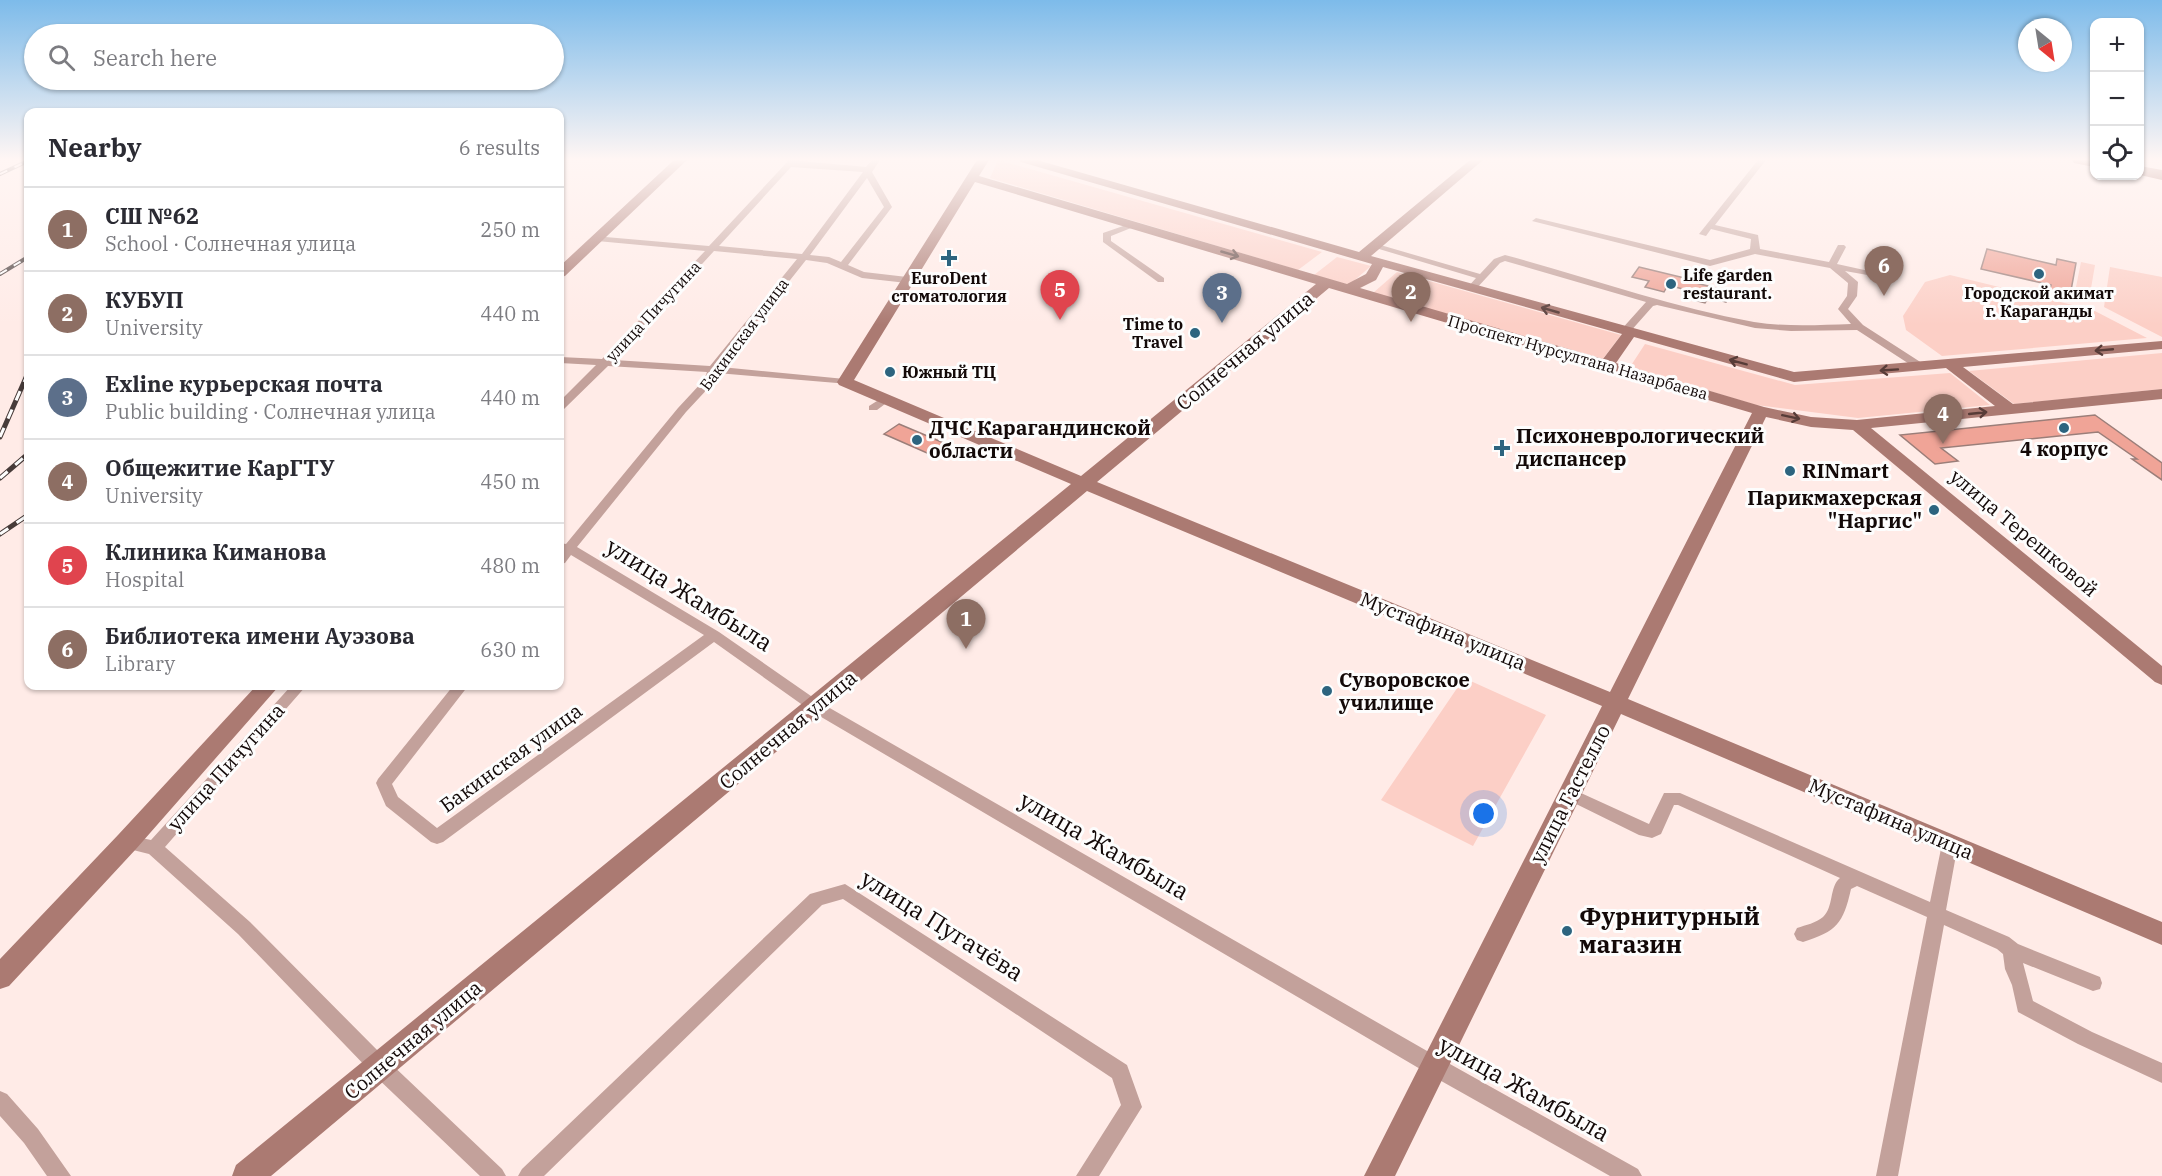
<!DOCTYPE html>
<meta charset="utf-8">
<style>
:root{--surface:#fff;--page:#f7f7f7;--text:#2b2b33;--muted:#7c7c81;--line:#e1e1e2;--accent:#111827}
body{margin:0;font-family:"IBM Plex Serif",serif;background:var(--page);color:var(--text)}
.controls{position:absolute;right:18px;top:18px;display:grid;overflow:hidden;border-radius:12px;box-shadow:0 2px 4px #0004}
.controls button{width:54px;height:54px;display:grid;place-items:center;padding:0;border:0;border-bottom:2px solid var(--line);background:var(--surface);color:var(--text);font:30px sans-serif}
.compass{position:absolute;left:2018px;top:18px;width:54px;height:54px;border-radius:50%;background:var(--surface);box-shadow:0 2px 4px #0004;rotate:150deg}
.you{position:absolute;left:1484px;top:814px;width:21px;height:21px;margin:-15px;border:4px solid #fff;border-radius:50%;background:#1a73e8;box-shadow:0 0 0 9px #1a73e833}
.badge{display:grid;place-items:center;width:39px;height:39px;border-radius:50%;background:var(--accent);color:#fff;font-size:20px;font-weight:700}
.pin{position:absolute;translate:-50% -50px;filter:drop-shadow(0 2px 3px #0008)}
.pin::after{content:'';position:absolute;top:32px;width:21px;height:18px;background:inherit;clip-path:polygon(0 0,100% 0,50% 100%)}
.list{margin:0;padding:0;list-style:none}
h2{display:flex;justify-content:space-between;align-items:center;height:78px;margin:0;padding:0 24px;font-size:26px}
h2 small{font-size:20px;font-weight:400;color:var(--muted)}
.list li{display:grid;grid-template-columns:39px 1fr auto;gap:18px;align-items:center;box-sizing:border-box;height:84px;padding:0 24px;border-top:2px solid var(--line)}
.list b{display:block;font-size:22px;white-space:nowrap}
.list p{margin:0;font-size:20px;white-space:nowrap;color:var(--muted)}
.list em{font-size:20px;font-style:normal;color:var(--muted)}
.icon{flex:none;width:33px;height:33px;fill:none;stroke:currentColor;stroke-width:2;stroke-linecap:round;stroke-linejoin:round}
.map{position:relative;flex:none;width:2162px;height:1176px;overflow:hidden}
.search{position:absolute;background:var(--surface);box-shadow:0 2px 4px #0004;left:24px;top:24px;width:540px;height:66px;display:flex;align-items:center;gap:15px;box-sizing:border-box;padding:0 21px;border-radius:33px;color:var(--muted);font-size:22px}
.panel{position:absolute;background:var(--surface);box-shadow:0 2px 4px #0004;left:24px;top:108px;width:540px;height:582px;border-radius:12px}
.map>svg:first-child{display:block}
.green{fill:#fccfc6}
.building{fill:#f0a497;stroke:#9b7e79;stroke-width:1.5}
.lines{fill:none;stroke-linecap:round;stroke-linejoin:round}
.street{fill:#c3a19b;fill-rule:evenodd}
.secondary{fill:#ab7a72;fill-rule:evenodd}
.highway{fill:#87453b;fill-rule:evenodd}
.rail-far1-casing{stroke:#473b39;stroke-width:4}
.rail-casing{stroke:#473b39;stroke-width:5}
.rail-far1{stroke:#fdfdfd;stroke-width:2;stroke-dasharray:8;stroke-linecap:butt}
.rail{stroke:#fdfdfd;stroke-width:3;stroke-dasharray:10;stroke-linecap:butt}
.oneway{stroke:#573c38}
.poi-dot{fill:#2d647f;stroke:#fdfdfd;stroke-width:2}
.labels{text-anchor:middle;stroke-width:6;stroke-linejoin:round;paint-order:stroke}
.far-poi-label{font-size:16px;font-weight:bold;fill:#130908;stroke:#fdfdfd;text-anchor:start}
.far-street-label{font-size:16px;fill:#130908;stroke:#fdfdfd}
.street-label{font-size:20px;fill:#130908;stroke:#fdfdfd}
.poi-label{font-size:20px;font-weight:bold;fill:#130908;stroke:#fdfdfd;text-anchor:start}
.near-street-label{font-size:24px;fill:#130908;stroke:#fdfdfd}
.near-poi-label{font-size:24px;font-weight:bold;fill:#130908;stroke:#fdfdfd;text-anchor:start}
</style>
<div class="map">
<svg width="2162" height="1176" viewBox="0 0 2162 1176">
<rect width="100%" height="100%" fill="#ffebe7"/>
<path class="green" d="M998,160L1322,252L1298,270L990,178Z
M1337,257L1371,266L1349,285L1314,275Z
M2081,262L2095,265L2089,300L2074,297Z
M2110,267L2162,277V337L2104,307Z
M1397,272L1621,335L1602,360L1373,293Z
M1950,275L2093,310L2147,338L1942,356L1906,330L1903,316L1925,282Z
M1645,344L1795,385L1950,373L1990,405L1858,418L1756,405L1630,367Z
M2162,353V389L2014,404L1969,371Z
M1464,678L1546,715L1473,846L1381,800Z"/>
<path class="building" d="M1987,249L2056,265L2057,259L2076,263L2070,296L2049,291L2051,285L1981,269Z
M1639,267L1697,281L1696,283L1732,292L1726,302L1709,297L1705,303L1686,298L1690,291L1668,285L1664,292L1645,287L1649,281L1632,277Z
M2095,415L2162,463V480L2132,459H2137L2098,432L1941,448L1958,461L1935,464L1900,435Z
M899,424L951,446L936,457L884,434Z"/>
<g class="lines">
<path class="street" d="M789,160L866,167L872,160H880L872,172L892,207L848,265L864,272L907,277L912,280L907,283L862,278L827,263L806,260L721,367L845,379L850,382L849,384L717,373L713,383L686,412L577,547L719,632L821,703L1441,1059L1638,1169L1642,1176H1610L1427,1073L811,711L714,642L443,842L437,844L431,842L386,806L376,783L378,779L453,686H468L392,784L398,797L437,828L704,635L571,555L565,563L560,564V543L566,544L678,408L704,380L707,372L608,366L564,409L560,410V401L596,365L560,363V357L602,359L705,251L597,241L594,240V236L709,246ZM791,167L863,172L802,254L719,246ZM867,178L884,207L841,262L829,257L810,255ZM714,251L797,259L710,366L614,360Z
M1758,160H1766L1715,225L1758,235L1760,249L1829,262L1838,245H1844L1846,247L1837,264L1878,273L1873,276L1845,271L1858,282L1857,296L1848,309L1863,325L1925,365V369H1917L1857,330L1791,331L1755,328L1657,305L1653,306L1629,333L1625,334L1620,331L1646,302L1505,261L1500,263L1475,290L1472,291L1467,288L1476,278L1369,246L1377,244L1480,274L1494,259L1505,255C1588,277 1670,307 1754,322C1786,327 1819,325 1851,324L1838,309L1847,296L1848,283L1830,268L1755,254L1710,266L1532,221L1536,218L1710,260L1750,249L1751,239L1711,229L1706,236L1699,234Z
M1129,224L1136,226L1111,236V241L1164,278V282H1158L1103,242V233Z
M885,396L889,397V401L877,410H869V406Z
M291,686H306L165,847L250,922L387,1060L502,1169L506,1176H480L373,1074L238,934L149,854L121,847L119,842L121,837L127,835L151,840Z
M1570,788L1649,824L1664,793H1680L1930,902L1942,844L1944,839L1950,837L1956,839L1958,844L1946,910L2009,937L2018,944L2100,977L2102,983L2100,989L2093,991L2023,963L2033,1001L2092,1032L2162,1063V1083L2078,1044L2018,1012L2012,985L2005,969L2003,954L1997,949L1944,925L1898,1176H1876L1927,917L1857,886L1851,889C1843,924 1837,931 1803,942L1797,940L1794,934L1797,928C1806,925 1816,923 1823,917C1834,907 1829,887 1840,878L1678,805H1674L1661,834L1652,838L1639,835L1564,798L1562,794L1564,790Z
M845,884L1127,1065L1142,1107L1099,1176H1076L1121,1105L1112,1078L843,899L822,905L544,1176H518L522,1169L810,894Z
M0,1091L7,1094L38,1129L71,1176H47L24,1143L0,1116Z"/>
<path class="secondary" d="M674,160H687L565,276L560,277V266Z
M977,160H989L979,176L1347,284L1366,274L1372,264L1021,162L1019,160H1037L1359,252L1470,160H1483L1371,256L1794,372L2162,341V349L1963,367L2013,404L2162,389V399L1871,428L2162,666V685L2155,682L1853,430L1811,427L1766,417L1628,699L2162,922V945L1621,714L1395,1176H1364L1602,706L1087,491L271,1176H232L236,1165L1071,484L839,385L837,382ZM975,182L1316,284L1081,476L854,380ZM1383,267L1622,334L1603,359L1360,288L1376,280ZM1329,288L1752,413L1610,692L1097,482ZM1634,337L1794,382L1946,368L1995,406L1857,420L1811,417L1764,407L1616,363Z
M256,686H279L136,849L9,986L0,989V959L118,835Z"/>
<path class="highway" d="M2072,160H2094V167L2074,163Z
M2140,166L2162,170V180L2140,175Z"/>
<defs>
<path id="rail-far1" d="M0,174L28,161
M0,274L28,257"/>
<path id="rail" d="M0,437L28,373
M0,478L28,454
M0,534L28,515"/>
</defs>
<use href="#rail-far1" class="rail-far1-casing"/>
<use href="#rail" class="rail-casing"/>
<use href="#rail-far1" class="rail-far1"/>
<use href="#rail" class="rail"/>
</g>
<defs><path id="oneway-shaft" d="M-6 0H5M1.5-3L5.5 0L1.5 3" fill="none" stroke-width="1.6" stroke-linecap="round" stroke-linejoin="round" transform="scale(1.5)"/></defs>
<g class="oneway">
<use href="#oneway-shaft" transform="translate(1230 254) rotate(16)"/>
<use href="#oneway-shaft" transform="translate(1550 310) rotate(-164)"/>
<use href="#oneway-shaft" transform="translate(2104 350) rotate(175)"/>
<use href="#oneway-shaft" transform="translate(1738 362) rotate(-165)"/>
<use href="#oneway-shaft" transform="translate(1889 370) rotate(176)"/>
<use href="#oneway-shaft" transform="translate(1978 413) rotate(-6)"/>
<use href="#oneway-shaft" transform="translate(1791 417) rotate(12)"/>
</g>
<linearGradient id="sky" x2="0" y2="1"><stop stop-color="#7dbbea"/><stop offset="0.49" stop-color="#fff6f4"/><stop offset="1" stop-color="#fff6f4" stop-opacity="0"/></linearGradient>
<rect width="2162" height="325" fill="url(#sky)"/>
<g class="poi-dot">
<path d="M946 249h6v6h6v6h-6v6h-6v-6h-6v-6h6z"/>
<circle cx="2039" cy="274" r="6"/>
<circle cx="1671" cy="284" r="6"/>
<circle cx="1195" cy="333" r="6"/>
<circle cx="890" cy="372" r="6"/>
<circle cx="2064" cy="428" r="6"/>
<circle cx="917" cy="440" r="6"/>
<path d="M1499 439h6v6h6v6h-6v6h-6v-6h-6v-6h6z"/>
<circle cx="1790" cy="471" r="6"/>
<circle cx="1934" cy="510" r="6"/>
<circle cx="1327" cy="691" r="6"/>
<circle cx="1567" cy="931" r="6"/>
</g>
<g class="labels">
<g class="far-poi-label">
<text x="1683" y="281">Life garden<tspan x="1683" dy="18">restaurant.</tspan></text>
<text x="949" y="284" text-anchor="middle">EuroDent<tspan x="949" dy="18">стоматология</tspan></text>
<text x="2039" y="299" text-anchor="middle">Городской акимат<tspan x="2039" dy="18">г. Караганды</tspan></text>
<text x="1183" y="330" text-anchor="end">Time to<tspan x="1183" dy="18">Travel</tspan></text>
<text x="902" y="378">Южный ТЦ</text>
</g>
<g class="far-street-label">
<text transform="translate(653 311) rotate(-47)" y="6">улица Пичугина</text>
<text transform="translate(744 334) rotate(-53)" y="6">Бакинская улица</text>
<text transform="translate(1578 357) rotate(16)" y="6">Проспект Нурсултана Назарбаева</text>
</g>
<g class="street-label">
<text transform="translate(1245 351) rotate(-40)" y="7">Солнечная улица</text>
<text transform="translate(2024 533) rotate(40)" y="7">улица Терешковой</text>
<text transform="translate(1443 631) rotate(22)" y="7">Мустафина улица</text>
<text transform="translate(788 730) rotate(-40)" y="7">Солнечная улица</text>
<text transform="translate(511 758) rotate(-36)" y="7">Бакинская улица</text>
<text transform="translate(226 767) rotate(-48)" y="7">улица Пичугина</text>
<text transform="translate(1570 794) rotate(-63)" y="7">улица Гастелло</text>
<text transform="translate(1891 819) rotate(23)" y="7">Мустафина улица</text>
<text transform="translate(413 1040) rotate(-40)" y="7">Солнечная улица</text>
</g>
<g class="poi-label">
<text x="929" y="435">ДЧС Карагандинской<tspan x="929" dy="23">области</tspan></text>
<text x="1516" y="443">Психоневрологический<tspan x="1516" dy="23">диспансер</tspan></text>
<text x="2064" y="456" text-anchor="middle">4 корпус</text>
<text x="1802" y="478">RINmart</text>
<text x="1922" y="505" text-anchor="end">Парикмахерская<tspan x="1922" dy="23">"Наргис"</tspan></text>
<text x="1339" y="687">Суворовское<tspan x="1339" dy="23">училище</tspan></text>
</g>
<g class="near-street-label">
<text transform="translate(689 595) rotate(32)" y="8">улица Жамбыла</text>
<text transform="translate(1104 846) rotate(30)" y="8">улица Жамбыла</text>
<text transform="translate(942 926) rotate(32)" y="8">улица Пугачёва</text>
<text transform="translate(1524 1089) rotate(29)" y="8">улица Жамбыла</text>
</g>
<g class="near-poi-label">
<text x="1579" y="925">Фурнитурный<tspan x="1579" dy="28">магазин</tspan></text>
</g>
</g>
</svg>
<div class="controls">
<button>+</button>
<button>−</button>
<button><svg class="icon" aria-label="locate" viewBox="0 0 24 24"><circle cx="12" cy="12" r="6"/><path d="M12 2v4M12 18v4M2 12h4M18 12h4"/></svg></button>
</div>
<svg class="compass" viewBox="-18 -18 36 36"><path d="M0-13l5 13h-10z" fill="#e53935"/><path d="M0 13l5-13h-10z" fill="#7c7c81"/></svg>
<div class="you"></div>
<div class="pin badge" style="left:966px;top:649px;background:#8d6e63">1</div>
<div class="pin badge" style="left:1411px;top:322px;background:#8d6e63">2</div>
<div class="pin badge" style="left:1222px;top:323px;background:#5c6f8a">3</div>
<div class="pin badge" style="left:1943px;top:444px;background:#8d6e63">4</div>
<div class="pin badge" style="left:1060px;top:320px;background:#e0444e">5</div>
<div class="pin badge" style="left:1884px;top:296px;background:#8d6e63">6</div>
<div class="search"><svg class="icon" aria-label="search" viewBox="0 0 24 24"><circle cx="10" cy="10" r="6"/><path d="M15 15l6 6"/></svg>Search here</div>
<section class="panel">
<h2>Nearby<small>6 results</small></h2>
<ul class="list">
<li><span class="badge" style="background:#8d6e63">1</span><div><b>СШ №62</b><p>School · Солнечная улица</p></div><em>250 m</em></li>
<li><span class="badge" style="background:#8d6e63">2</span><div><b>КУБУП</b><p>University</p></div><em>440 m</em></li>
<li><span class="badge" style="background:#5c6f8a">3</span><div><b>Exline курьерская почта</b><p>Public building · Солнечная улица</p></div><em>440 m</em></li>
<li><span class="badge" style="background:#8d6e63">4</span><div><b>Общежитие КарГТУ</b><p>University</p></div><em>450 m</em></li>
<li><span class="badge" style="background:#e0444e">5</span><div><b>Клиника Киманова</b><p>Hospital</p></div><em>480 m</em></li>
<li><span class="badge" style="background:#8d6e63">6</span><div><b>Библиотека имени Ауэзова</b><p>Library</p></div><em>630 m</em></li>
</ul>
</section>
</div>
